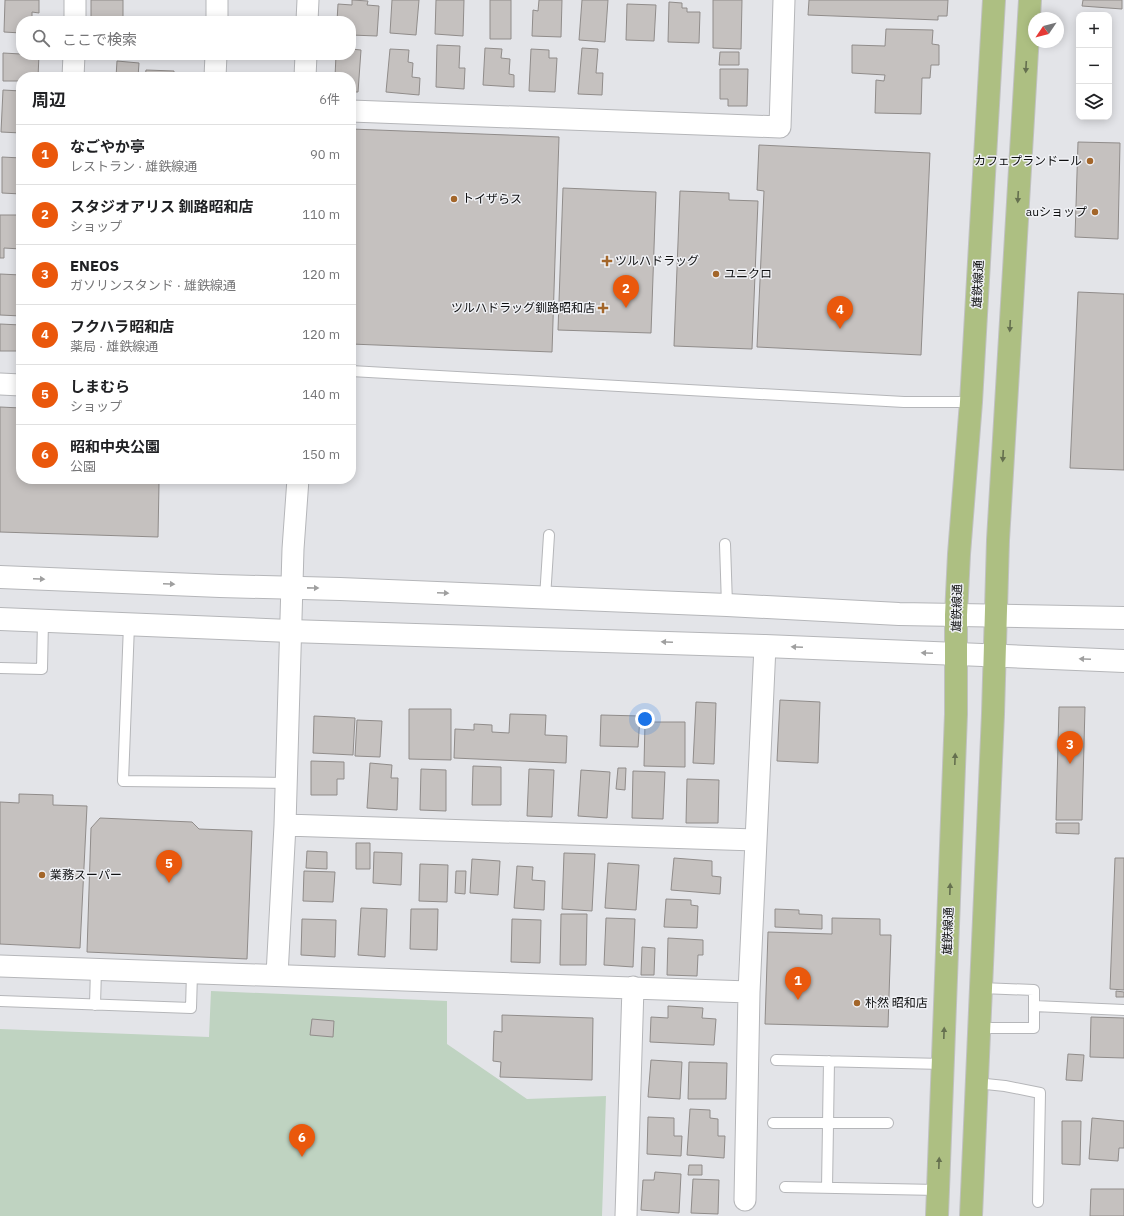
<!DOCTYPE html>
<html lang="ja">
<meta charset="utf-8">
<style>
:root{--surface:#fff;--page:#f6f6f6;--text:#202124;--muted:#757577;--line:#e0e0e0;--accent:#ea580c}
body{margin:0;font-family:"IBM Plex Sans","Noto Sans JP",sans-serif;background:var(--page);color:var(--text)}
.controls{position:absolute;right:12px;top:12px;display:grid;overflow:hidden;border-radius:8px;box-shadow:0 2px 10px #0003}
.controls button{width:36px;height:36px;display:grid;place-items:center;padding:0;border:0;border-bottom:1px solid var(--line);background:var(--surface);color:var(--text);font:20px sans-serif}
.compass{position:absolute;left:1028px;top:12px;width:36px;height:36px;border-radius:50%;background:var(--surface);box-shadow:0 2px 10px #0003;rotate:235deg}
.you{position:absolute;left:645px;top:719px;width:14px;height:14px;margin:-10px;border:3px solid #fff;border-radius:50%;background:#1a73e8;box-shadow:0 0 0 6px #1a73e833}
.badge{display:grid;place-items:center;width:26px;height:26px;border-radius:50%;background:var(--accent);color:#fff;font-size:13px;font-weight:700}
.pin{position:absolute;translate:-50% -33px;filter:drop-shadow(0 1px 2px #0008)}
.pin::after{content:'';position:absolute;top:21px;width:14px;height:12px;background:inherit;clip-path:polygon(0 0,100% 0,50% 100%)}
.list{margin:0;padding:0;list-style:none}
h2{display:flex;justify-content:space-between;align-items:center;height:52px;margin:0;padding:0 16px;font-size:17px}
h2 small{font-size:13px;font-weight:400;color:var(--muted)}
.list li{display:grid;grid-template-columns:26px 1fr auto;gap:12px;align-items:center;box-sizing:border-box;height:60px;padding:0 16px;border-top:1px solid var(--line)}
.list b{display:block;font-size:15px;white-space:nowrap}
.list p{margin:0;font-size:13px;white-space:nowrap;color:var(--muted)}
.list em{font-size:13px;font-style:normal;color:var(--muted)}
.icon{flex:none;width:22px;height:22px;fill:none;stroke:currentColor;stroke-width:2;stroke-linecap:round;stroke-linejoin:round}
.map{position:relative;flex:none;width:1124px;height:1216px;overflow:hidden}
.search{position:absolute;background:var(--surface);box-shadow:0 2px 10px #0003;left:16px;top:16px;width:340px;height:44px;display:flex;align-items:center;gap:10px;box-sizing:border-box;padding:0 14px;border-radius:16px;color:var(--muted);font-size:15px}
.panel{position:absolute;background:var(--surface);box-shadow:0 2px 10px #0003;left:16px;top:72px;width:340px;height:412px;border-radius:16px}
.map>svg:first-child{display:block}
.green{fill:#bfd3c1}
.building{fill:#c5c1bf;stroke:#908c8a}
.lines{fill:none;stroke-linecap:round;stroke-linejoin:round}
.service-casing{stroke:#b5b6b9;stroke-width:12}
.minor-casing{stroke:#b5b6b9;stroke-width:23}
.tertiary-casing{stroke:#b5b6b9;stroke-width:24}
.primary-casing{stroke:#c0c1c1;stroke-width:24}
.service{stroke:#fff;stroke-width:10}
.minor{stroke:#fff;stroke-width:21}
.tertiary{stroke:#fff;stroke-width:22}
.primary{stroke:#adbf82;stroke-width:22}
.oneway{fill:#65704f}
.oneway2{fill:#9f9f9f}
.poi-dot{fill:#a3662a;stroke:#f0f1f5;stroke-width:1.5}
.labels{text-anchor:middle;stroke-width:3;stroke-linejoin:round;paint-order:stroke}
.poi-label{font-size:12px;fill:#0e0f10;stroke:#f0f1f5;text-anchor:start}
.street-label{font-size:12px;fill:#0e0f10;stroke:#f0f1f5}
</style>
<div class="map">
<svg width="1124" height="1216" viewBox="0 0 1124 1216">
<rect width="100%" height="100%" fill="#e3e4e8"/>
<path class="green" d="M211,991L447,1001V1044L527,1099L606,1096L602,1216H0V1029L209,1037Z"/>
<path class="building" d="M5,0H39V13L32,12V21H21V33L4,32Z
M91,0H123V20L91,19Z
M352,0L368,1L367,5L379,6L377,36L351,35V21H337L338,4L352,5Z
M392,0H419L416,35L390,33Z
M436,0H464L463,36L435,34Z
M490,0H511V39H490Z
M539,0H562L561,37L532,36L533,10L538,11Z
M582,0H608L605,42L579,40Z
M713,0H742L741,49L713,48Z
M809,0H948L947,16H938V20L808,15Z
M1083,0H1122V9L1082,6Z
M669,2L682,3V8H687V12H700L699,43L668,42Z
M627,4L656,5L654,41L626,40Z
M886,29L933,30L932,44L939,45V65H931L930,78H922L921,114L875,113L876,80L884,81L885,75L852,73V45L885,46Z
M437,45L460,46L459,68H465L464,89L436,87Z
M485,48L502,49L501,58L510,59L509,74L514,75V87L483,85Z
M582,48L598,49L596,73H603L602,95L578,94Z
M351,49L361,50L358,92H351V77H335L336,55H351Z
M390,49L409,50L408,62L413,63L412,77L420,78L419,95L386,92Z
M531,49L549,50V58H557L555,92L529,91Z
M720,52H739V65H719Z
M3,53L39,55L38,77H21V81H3Z
M89,55H119V58L89,57Z
M117,61L139,63L138,77H116Z
M720,69H748L747,106H728V99H720Z
M146,70L174,71V77H145Z
M3,90L21,91V133L1,132Z
M351,129L559,137L552,352L351,344L353,262H351Z
M1078,142L1120,143L1118,239L1075,237Z
M759,145L930,153L921,355L757,347L764,191L757,190Z
M2,157L21,158V194L2,193Z
M563,188L656,192L651,333L558,330Z
M680,191L729,193V200L758,201L752,349L674,346Z
M0,215H21V249L4,248V258H0Z
M0,274L21,275V316L0,315Z
M1078,292L1124,294V470L1070,468Z
M0,324L21,325V351H0Z
M0,407L21,408V479H144V483H159L158,537L0,532Z
M780,700L820,702L818,763L777,761Z
M696,702L716,703L714,764L693,763Z
M1059,707H1085L1082,820H1056Z
M409,709H451V760L409,759Z
M510,714L546,715L545,735L567,736L566,763L454,758L455,729L474,730V724L492,725V732L509,733Z
M601,715L640,716L638,747L600,746Z
M314,716L355,718L353,755L313,753Z
M357,720L382,721L380,757L355,756Z
M645,722H685V767L644,766Z
M311,761L344,762V779H337V795H311Z
M370,763L392,765L391,778H398L397,810L367,808Z
M473,766L501,767V805H472Z
M618,768H626L625,790L616,789Z
M421,769L446,770V811L420,810Z
M529,769L554,770L552,817L527,816Z
M581,770L610,772L607,818L578,816Z
M633,771L665,772L663,819L632,818Z
M687,779L719,780L718,823H686Z
M19,794L53,795V805L87,806L80,948L0,944V802L19,803Z
M100,818L192,822L199,829L252,831L247,959L87,952L91,828Z
M1056,823H1079V834L1056,833Z
M356,843H370V869H356Z
M307,851L327,852V869L306,868Z
M374,852L402,853L401,885L373,883Z
M564,853L595,854L592,911L562,909Z
M674,858L712,861V876L721,877L720,894L671,890Z
M1115,858H1124V990L1110,989Z
M472,859L500,861L498,895L470,893Z
M608,863L639,865L636,910L605,908Z
M420,864L448,865L447,902L419,901Z
M517,866L533,867L532,880L545,881L544,910L514,908Z
M304,871L335,872L333,902L303,901Z
M456,871H466L465,894L455,893Z
M666,899L691,900V905L698,906L697,928L664,927Z
M361,908L387,909L385,957L358,955Z
M411,909H438L437,950L410,949Z
M775,909L799,910V914L822,915V929L775,927Z
M561,914H587L586,965H560Z
M606,918L635,919L633,967L604,965Z
M832,918L880,919V935H891L888,1027L765,1024L768,932L832,934Z
M302,919L336,920L335,957L301,955Z
M512,919L541,920L540,963L511,962Z
M668,938L703,940V955H698L697,976L667,975Z
M642,947L655,948L654,975H641Z
M1116,991L1124,992V997H1116Z
M668,1006L703,1008L702,1018L716,1019L714,1045L650,1042L651,1017L668,1018Z
M502,1015L593,1018L592,1080L500,1077L501,1062L493,1061L494,1031L502,1032Z
M1091,1017L1124,1018V1058L1090,1057Z
M312,1019L334,1021L333,1037L310,1035Z
M1068,1054L1084,1055L1082,1081L1066,1080Z
M651,1060L682,1062L680,1099L648,1097Z
M689,1062L727,1063L726,1099H688Z
M690,1109L710,1110V1118L718,1119V1136H725L724,1158L687,1155Z
M648,1117L674,1118V1136H682L681,1156L647,1154Z
M1092,1118L1124,1121V1148H1119L1118,1161L1089,1159Z
M1062,1121H1081L1080,1165L1062,1164Z
M689,1165H702V1175H688Z
M655,1172L681,1174L679,1213L641,1210L643,1180H654Z
M693,1179L719,1180L718,1214L691,1213Z
M1091,1189H1124V1216H1090Z"/>
<g class="lines">
<defs>
<path id="service" d="M351,371L904,402H971
M725,544L727,605
M545,598L549,535
M129,625L123,781L287,783
M0,668L42,669L43,621
M981,988L1034,990V1006L1124,1010
M0,1001L191,1008L192,973
M95,1005L96,969
M979,1028H1034V1006
M776,1060L943,1064
M976,1083L1005,1086L1040,1093L1038,1202
M773,1123H888
M785,1187L938,1190
M827,1188L829,1061"/>
<path id="minor" d="M75,21V0
M217,21V0
M307,21L308,0
M73,77L74,55
M215,77L216,55
M305,77L306,55
M351,111L780,127L784,0
M0,384L21,385
M285,825L755,840
M0,966L749,992
M277,975L285,825L293,549L298,479
M745,1200L749,992L765,646
M626,1216L633,987"/>
<path id="tertiary" d="M0,577L220,586L340,589L727,605L899,614L1124,618
M0,619L290,631L765,646L1124,661"/>
<path id="primary" d="M937,1216L956,714V615L959,554L971,402L994,0
M971,1216L993,714L998,540L1030,0"/>
</defs>
<use href="#service" class="service-casing"/>
<use href="#minor" class="minor-casing"/>
<use href="#tertiary" class="tertiary-casing"/>
<use href="#primary" class="primary-casing"/>
<use href="#service" class="service"/>
<use href="#minor" class="minor"/>
<use href="#tertiary" class="tertiary"/>
<use href="#primary" class="primary"/>
</g>
<defs><path id="oneway-solid" d="M-6-.8H1V-3.2L6.5 0L1 3.2V.8H-6Z"/></defs>
<g class="oneway">
<use href="#oneway-solid" transform="translate(1026 67) rotate(93)"/>
<use href="#oneway-solid" transform="translate(1018 197) rotate(93)"/>
<use href="#oneway-solid" transform="translate(1010 326) rotate(93)"/>
<use href="#oneway-solid" transform="translate(1003 456) rotate(93)"/>
<use href="#oneway-solid" transform="translate(955 759) rotate(-88)"/>
<use href="#oneway-solid" transform="translate(950 889) rotate(-88)"/>
<use href="#oneway-solid" transform="translate(944 1033) rotate(-88)"/>
<use href="#oneway-solid" transform="translate(939 1163) rotate(-88)"/>
</g>
<g class="oneway2">
<use href="#oneway-solid" transform="translate(39 579) rotate(2)"/>
<use href="#oneway-solid" transform="translate(169 584) rotate(2)"/>
<use href="#oneway-solid" transform="translate(313 588) rotate(1)"/>
<use href="#oneway-solid" transform="translate(443 593) rotate(3)"/>
<use href="#oneway-solid" transform="translate(667 642) rotate(-178)"/>
<use href="#oneway-solid" transform="translate(797 647) rotate(-177)"/>
<use href="#oneway-solid" transform="translate(927 653) rotate(-178)"/>
<use href="#oneway-solid" transform="translate(1085 659) rotate(-177)"/>
</g>
<g class="poi-dot">
<circle cx="1090" cy="161" r="4"/>
<circle cx="454" cy="199" r="4"/>
<circle cx="1095" cy="212" r="4"/>
<path d="M605 255h4v4h4v4h-4v4h-4v-4h-4v-4h4z"/>
<circle cx="716" cy="274" r="4"/>
<path d="M601 302h4v4h4v4h-4v4h-4v-4h-4v-4h4z"/>
<circle cx="42" cy="875" r="4"/>
<circle cx="857" cy="1003" r="4"/>
</g>
<g class="labels">
<g class="poi-label">
<text x="1082" y="165" text-anchor="end">カフェプランドール</text>
<text x="462" y="203">トイザらス</text>
<text x="1087" y="216" text-anchor="end">auショップ</text>
<text x="615" y="265">ツルハドラッグ</text>
<text x="724" y="278">ユニクロ</text>
<text x="595" y="312" text-anchor="end">ツルハドラッグ釧路昭和店</text>
<text x="50" y="879">業務スーパー</text>
<text x="865" y="1007">朴然 昭和店</text>
</g>
<g class="street-label">
<text transform="translate(978 284) rotate(-87)" y="4">雄鉄線通</text>
<text transform="translate(957 608) rotate(-89)" y="4">雄鉄線通</text>
<text transform="translate(948 931) rotate(-88)" y="4">雄鉄線通</text>
</g>
</g>
</svg>
<div class="controls">
<button>+</button>
<button>−</button>
<button><svg class="icon" aria-label="layers" viewBox="0 0 24 24"><path d="M12 4l9 5-9 5-9-5zM3 14l9 5 9-5"/></svg></button>
</div>
<svg class="compass" viewBox="-18 -18 36 36"><path d="M0-13l5 13h-10z" fill="#e53935"/><path d="M0 13l5-13h-10z" fill="#757577"/></svg>
<div class="you"></div>
<div class="pin badge" style="left:798px;top:1000px">1</div>
<div class="pin badge" style="left:626px;top:308px">2</div>
<div class="pin badge" style="left:1070px;top:764px">3</div>
<div class="pin badge" style="left:840px;top:329px">4</div>
<div class="pin badge" style="left:169px;top:883px">5</div>
<div class="pin badge" style="left:302px;top:1157px">6</div>
<div class="search"><svg class="icon" aria-label="search" viewBox="0 0 24 24"><circle cx="10" cy="10" r="6"/><path d="M15 15l6 6"/></svg>ここで検索</div>
<section class="panel">
<h2>周辺<small>6件</small></h2>
<ul class="list">
<li><span class="badge">1</span><div><b>なごやか亭</b><p>レストラン · 雄鉄線通</p></div><em>90 m</em></li>
<li><span class="badge">2</span><div><b>スタジオアリス 釧路昭和店</b><p>ショップ</p></div><em>110 m</em></li>
<li><span class="badge">3</span><div><b>ENEOS</b><p>ガソリンスタンド · 雄鉄線通</p></div><em>120 m</em></li>
<li><span class="badge">4</span><div><b>フクハラ昭和店</b><p>薬局 · 雄鉄線通</p></div><em>120 m</em></li>
<li><span class="badge">5</span><div><b>しまむら</b><p>ショップ</p></div><em>140 m</em></li>
<li><span class="badge">6</span><div><b>昭和中央公園</b><p>公園</p></div><em>150 m</em></li>
</ul>
</section>
</div>
